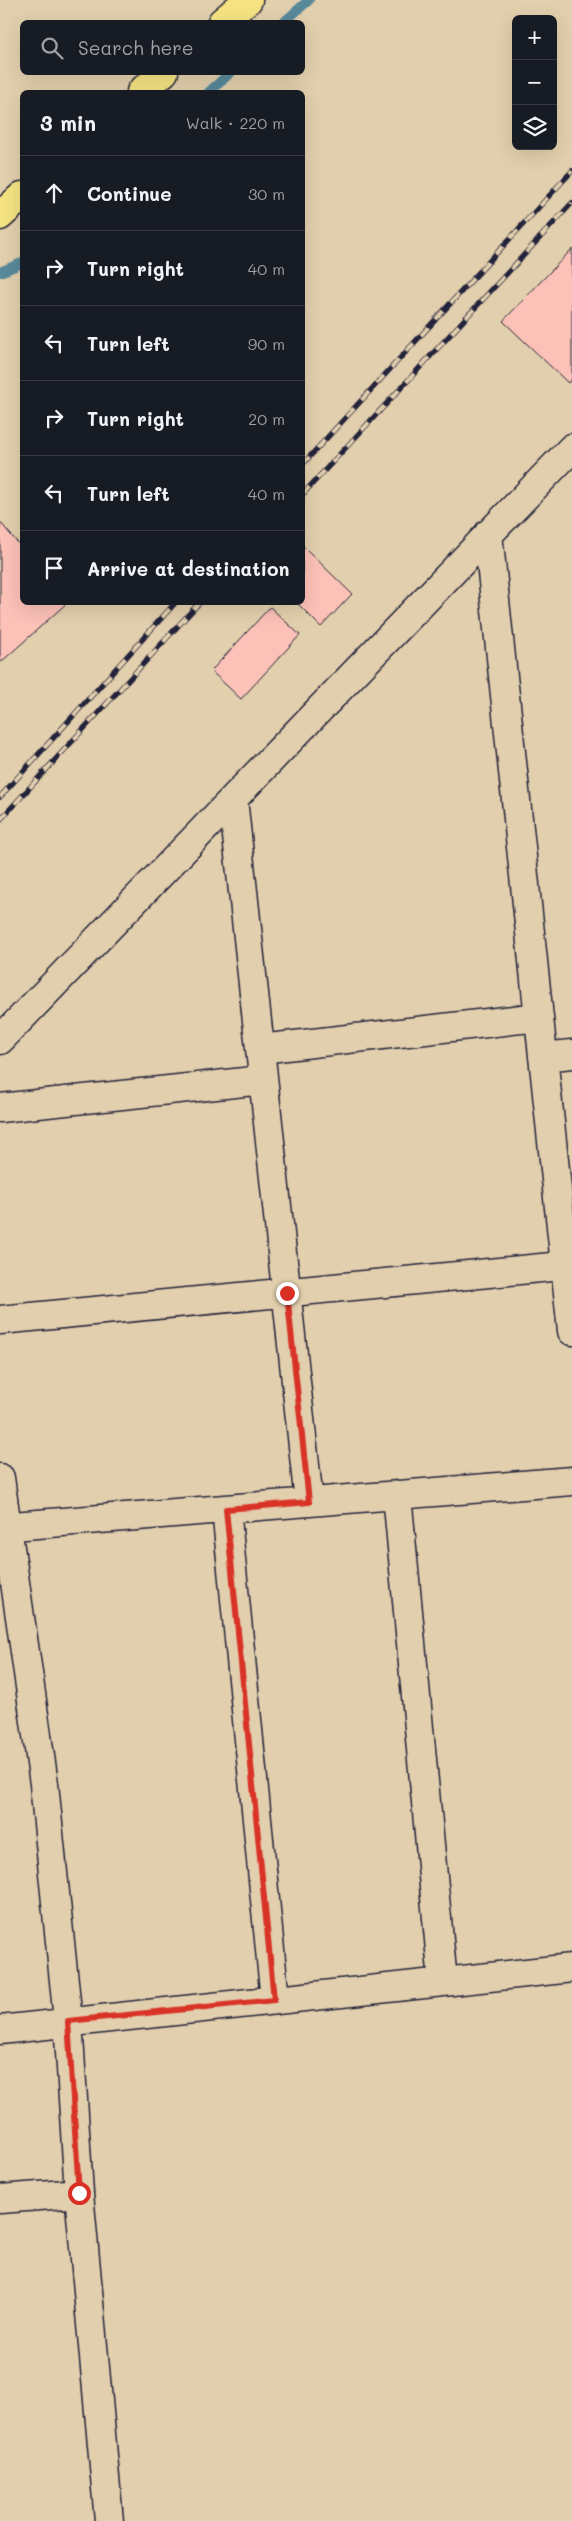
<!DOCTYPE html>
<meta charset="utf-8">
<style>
:root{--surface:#171b24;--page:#20242c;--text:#f1f3f6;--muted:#9ea1a6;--line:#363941}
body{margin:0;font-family:Mali,sans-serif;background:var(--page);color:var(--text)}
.controls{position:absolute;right:15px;top:15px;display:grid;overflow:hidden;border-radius:8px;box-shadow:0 5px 20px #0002}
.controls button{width:45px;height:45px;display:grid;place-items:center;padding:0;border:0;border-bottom:1px solid var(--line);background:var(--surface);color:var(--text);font:25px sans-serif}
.stop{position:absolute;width:15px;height:15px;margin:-11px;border:4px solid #d93025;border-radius:50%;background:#fff}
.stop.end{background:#d93025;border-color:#fff;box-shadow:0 1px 5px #0008}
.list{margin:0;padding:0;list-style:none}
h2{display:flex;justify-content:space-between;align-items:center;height:65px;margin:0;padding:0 20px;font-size:21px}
h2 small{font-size:16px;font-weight:400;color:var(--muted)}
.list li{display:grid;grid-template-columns:32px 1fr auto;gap:15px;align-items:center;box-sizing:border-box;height:75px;padding:0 20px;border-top:1px solid var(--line)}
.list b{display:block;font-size:19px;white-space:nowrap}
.list em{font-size:16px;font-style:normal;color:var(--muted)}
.icon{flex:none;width:28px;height:28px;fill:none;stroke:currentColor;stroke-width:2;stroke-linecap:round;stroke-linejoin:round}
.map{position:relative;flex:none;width:572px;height:2521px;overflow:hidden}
.search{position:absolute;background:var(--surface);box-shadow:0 5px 20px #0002;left:20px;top:20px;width:285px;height:55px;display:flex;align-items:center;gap:12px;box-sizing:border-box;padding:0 18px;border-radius:8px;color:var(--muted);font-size:19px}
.panel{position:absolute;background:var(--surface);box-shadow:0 5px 20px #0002;left:20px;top:90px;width:285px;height:515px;border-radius:8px}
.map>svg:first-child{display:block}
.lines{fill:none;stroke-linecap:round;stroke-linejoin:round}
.stream{stroke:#59899a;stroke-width:10}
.building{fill:#fcc1b7;stroke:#22223b}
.minor-casing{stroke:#22223b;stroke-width:31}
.primary-casing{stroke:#22223b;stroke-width:31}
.minor{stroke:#e2cfad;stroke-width:28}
.primary{stroke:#f5e382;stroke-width:28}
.rail-casing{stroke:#22223b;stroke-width:5.5}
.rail{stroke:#e2cfad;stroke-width:4;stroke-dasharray:11;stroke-linecap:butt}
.route{stroke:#d93025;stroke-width:6}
</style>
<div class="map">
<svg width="572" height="2521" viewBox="0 0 572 2521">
<rect width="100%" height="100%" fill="#e2cfad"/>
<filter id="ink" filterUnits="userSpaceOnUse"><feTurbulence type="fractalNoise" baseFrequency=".02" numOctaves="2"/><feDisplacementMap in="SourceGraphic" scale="10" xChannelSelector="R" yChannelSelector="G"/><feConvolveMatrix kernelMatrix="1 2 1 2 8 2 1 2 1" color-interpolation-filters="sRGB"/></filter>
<g filter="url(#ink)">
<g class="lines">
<path class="stream" d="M284,22L309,0
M209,92L231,72
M0,272L22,263"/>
</g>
<path class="building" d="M572,249V379L568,383L503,321Z
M0,522L22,548V602H68L0,663Z
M302,545L352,594L321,627L296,602H302Z
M270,607L300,635L241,699L211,671Z"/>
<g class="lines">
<defs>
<path id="minor" d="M488,534L572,1331
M233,799L309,1502
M0,1040L572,448
M260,1049L539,1017
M543,1057L572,1054
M0,1108L263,1080
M0,1320L572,1265
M0,1478L44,1784L68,2021L79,2193L109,2521
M397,1495L443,1982
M226,1509L275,2000
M0,1527L572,1481
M0,2030L572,1968
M0,2199L79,2193"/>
<path id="primary" d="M222,22L248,0
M141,92L164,72
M0,216L22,196"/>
</defs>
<use href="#minor" class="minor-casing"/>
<use href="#primary" class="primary-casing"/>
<use href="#minor" class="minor"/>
<use href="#primary" class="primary"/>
<defs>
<path id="rail" d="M302,465L572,171
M302,495L572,203
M0,797L176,602
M0,820L200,602"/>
</defs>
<use href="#rail" class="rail-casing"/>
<use href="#rail" class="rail"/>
</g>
</g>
<g class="lines" filter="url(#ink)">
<path class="route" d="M79,2193L68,2021L274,2000L226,1509L309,1502L287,1293"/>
</g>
</svg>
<div class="controls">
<button>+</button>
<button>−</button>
<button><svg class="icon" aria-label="layers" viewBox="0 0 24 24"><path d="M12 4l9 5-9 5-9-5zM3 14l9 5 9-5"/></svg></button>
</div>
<div class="stop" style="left:79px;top:2193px"></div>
<div class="stop end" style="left:287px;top:1293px"></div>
<div class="search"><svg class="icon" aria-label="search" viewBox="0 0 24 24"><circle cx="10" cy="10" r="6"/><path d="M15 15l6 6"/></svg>Search here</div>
<section class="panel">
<h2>3 min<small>Walk · 220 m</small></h2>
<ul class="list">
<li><svg class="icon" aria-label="ahead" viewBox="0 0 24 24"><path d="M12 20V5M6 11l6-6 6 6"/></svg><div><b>Continue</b></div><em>30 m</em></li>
<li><svg class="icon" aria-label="right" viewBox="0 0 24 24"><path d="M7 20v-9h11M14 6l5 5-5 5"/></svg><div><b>Turn right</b></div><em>40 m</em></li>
<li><svg class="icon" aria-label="left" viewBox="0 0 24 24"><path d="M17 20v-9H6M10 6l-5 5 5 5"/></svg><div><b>Turn left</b></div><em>90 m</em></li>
<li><svg class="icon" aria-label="right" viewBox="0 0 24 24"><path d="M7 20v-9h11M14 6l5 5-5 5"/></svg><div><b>Turn right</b></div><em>20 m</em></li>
<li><svg class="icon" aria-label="left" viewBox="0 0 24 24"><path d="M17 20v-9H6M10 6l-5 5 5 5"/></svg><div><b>Turn left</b></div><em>40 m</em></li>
<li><svg class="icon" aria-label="arrive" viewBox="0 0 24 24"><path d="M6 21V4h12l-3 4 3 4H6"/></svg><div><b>Arrive at destination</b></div></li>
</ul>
</section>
</div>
